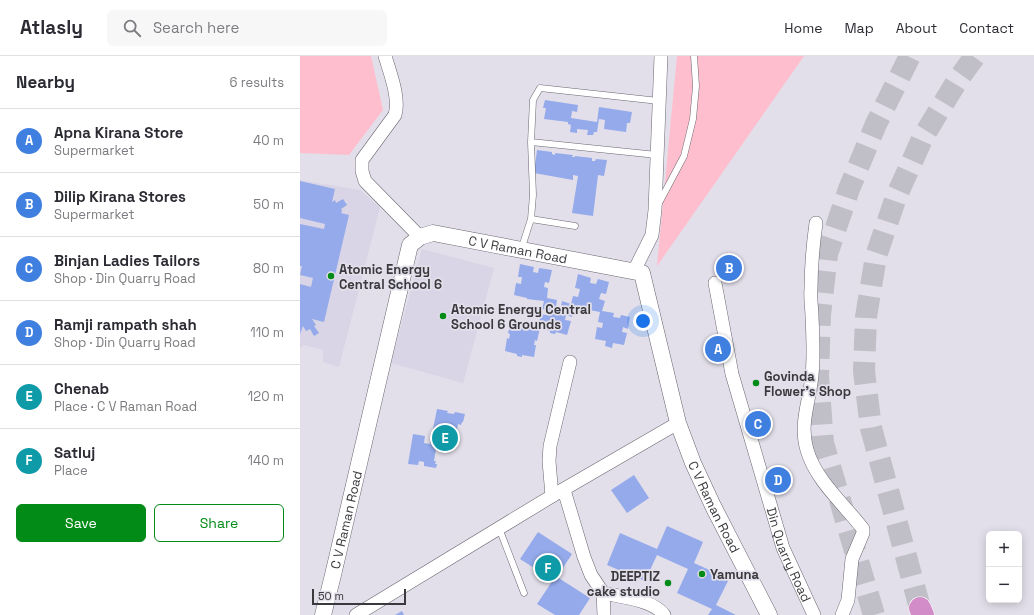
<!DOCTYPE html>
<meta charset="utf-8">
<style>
:root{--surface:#fff;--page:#f7f7f7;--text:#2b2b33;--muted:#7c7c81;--line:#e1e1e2;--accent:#038b17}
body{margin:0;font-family:"Space Grotesk",sans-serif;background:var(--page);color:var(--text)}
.controls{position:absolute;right:12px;bottom:12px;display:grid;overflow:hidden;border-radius:6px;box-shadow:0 2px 10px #0003}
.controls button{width:36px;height:36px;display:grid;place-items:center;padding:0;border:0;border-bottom:1px solid var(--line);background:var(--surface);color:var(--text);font:20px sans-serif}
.scale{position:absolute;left:12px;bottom:10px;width:94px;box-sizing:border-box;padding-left:4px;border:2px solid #3a393d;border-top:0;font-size:11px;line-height:14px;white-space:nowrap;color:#3a393d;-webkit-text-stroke:3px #e2dfea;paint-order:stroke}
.you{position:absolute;left:343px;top:265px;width:14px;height:14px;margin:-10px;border:3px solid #fff;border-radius:50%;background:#1a73e8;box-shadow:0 0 0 6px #1a73e833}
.badge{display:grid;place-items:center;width:26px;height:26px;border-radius:50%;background:var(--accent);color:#fff;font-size:13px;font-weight:700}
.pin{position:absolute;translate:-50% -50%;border:2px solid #fff;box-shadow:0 1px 4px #0006}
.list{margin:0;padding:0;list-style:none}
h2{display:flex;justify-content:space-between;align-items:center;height:52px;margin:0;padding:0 16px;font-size:17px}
h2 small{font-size:13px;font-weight:400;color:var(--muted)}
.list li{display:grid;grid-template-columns:26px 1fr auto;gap:12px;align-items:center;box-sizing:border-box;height:64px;padding:0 16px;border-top:1px solid var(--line)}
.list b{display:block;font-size:15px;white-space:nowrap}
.list p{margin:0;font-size:13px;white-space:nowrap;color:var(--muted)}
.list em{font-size:13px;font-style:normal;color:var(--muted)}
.actions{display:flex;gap:8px;padding:12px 16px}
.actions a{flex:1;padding:9px 0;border:1px solid var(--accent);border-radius:6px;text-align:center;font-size:14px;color:var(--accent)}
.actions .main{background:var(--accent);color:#fff}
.icon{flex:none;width:22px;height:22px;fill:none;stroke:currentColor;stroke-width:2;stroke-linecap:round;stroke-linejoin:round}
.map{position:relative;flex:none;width:734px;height:559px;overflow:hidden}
header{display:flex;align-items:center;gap:24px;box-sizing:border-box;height:56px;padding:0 20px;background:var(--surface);border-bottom:1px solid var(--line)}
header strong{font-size:19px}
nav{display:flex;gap:22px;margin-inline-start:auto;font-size:14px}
.search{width:280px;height:36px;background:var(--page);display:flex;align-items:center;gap:10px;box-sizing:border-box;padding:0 14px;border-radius:6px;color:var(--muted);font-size:15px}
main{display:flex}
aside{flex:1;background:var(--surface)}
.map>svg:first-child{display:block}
.built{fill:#d9d4e6}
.green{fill:#ffbecd}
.building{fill:#94aaeb}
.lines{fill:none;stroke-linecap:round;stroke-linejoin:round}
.motorway-tunnel{stroke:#c0bec7;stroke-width:22;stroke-dasharray:22 11;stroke-linecap:butt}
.service-casing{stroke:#6a6670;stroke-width:7}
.minor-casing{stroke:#6a6670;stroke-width:14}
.tertiary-casing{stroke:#6a6670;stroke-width:17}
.motorway-casing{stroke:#fff;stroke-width:23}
.service{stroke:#fff;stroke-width:6}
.minor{stroke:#fff;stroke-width:13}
.tertiary{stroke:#fff;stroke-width:16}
.motorway{stroke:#d28cc8;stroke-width:22}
.poi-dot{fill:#038b17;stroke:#e2dfea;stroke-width:1.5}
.labels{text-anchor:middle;stroke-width:3.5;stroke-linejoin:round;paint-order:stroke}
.street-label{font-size:13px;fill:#3a393d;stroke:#e2dfea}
.poi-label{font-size:13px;font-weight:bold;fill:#3a393d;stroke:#e2dfea;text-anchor:start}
</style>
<header>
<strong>Atlasly</strong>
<div class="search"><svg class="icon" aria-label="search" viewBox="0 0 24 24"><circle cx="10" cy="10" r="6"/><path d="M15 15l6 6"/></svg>Search here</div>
<nav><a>Home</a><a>Map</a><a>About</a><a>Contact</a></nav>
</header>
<main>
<aside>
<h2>Nearby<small>6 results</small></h2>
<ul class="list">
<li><span class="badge" style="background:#3f7fe0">A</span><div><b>Apna Kirana Store</b><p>Supermarket</p></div><em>40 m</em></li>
<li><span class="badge" style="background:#3f7fe0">B</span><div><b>Dilip Kirana Stores</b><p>Supermarket</p></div><em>50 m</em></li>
<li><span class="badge" style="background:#3f7fe0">C</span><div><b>Binjan Ladies Tailors</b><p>Shop · Din Quarry Road</p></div><em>80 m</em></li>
<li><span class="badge" style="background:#3f7fe0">D</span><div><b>Ramji rampath shah</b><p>Shop · Din Quarry Road</p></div><em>110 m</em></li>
<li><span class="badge" style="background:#0f9aa8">E</span><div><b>Chenab</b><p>Place · C V Raman Road</p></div><em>120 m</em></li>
<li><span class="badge" style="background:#0f9aa8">F</span><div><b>Satluj</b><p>Place</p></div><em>140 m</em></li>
</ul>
<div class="actions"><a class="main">Save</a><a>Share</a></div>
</aside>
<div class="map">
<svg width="734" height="559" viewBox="0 0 734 559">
<rect width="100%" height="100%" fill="#e2dfea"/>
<path class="built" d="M0,124L60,134L80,151L39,311L23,306V294L4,289L0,292Z
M122,193L194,212L163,327L91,307Z"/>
<path class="green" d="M0,0H71L83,54L49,99L0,97Z
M377,0H504L357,210Z"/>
<path class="building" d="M245,44L278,49L277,56L272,55L271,62L297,66L299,51L332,56L330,67H327L326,76L304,73L305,64L299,63L297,76H294L293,79H287L288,74L277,73V77L270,76L271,69L268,68V66L244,63L246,52H243Z
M237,94L252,96V98L255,99V97L273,99L272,101H275V100L292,102V105H295L296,103L307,104L304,120L298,119L293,160L272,157L278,120L273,119V124L234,117Z
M0,125L35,133L32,146L35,144L36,147L43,143L47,149L41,153L42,155L41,157L49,159L24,266L12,263L16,269L14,270L19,277L14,280L10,273L6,275L3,270L0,278V228L11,231L13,222L0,219L2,210H0V168L24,173L25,168L0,162Z
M220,208L234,211L233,216L238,217L239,212L252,214L249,227L245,226L244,231L248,232L247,242L257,244L256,250L261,251L262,245L271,248L273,240L278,241L280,233L275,232L278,218L291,222L290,227L296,228L298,223L309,226L306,238L301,237L299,243L305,245L302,255L314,257L313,261L320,262L321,259L330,261L328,273L323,271L322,276L327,277L324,289L313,287L312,292L305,290L306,285L295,283L297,271L302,272L303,267L298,266L300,256L289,254V256L283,255L284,252L274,250L272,261L266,259L265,264L271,265L267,279L256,276L255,278L250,277V275L240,272L237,285L235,284L234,289H236L234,301L222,299V301L217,300V298L205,295L207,282L209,283L210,278L208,277L211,265L223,268L222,272L228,273L229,269L238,271L241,258L246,259L247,254L242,253L244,245L227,243V242L214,239L216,227L221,228L222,221H218Z
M137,353L148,355L147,357L154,358L155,356L165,358L163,366H162L161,369L158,368L156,380L158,381V383H159L158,387L141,384L139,392L136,393L134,405H136L135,408H137L136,412L124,410V406L119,405L118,409L108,408L113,378L125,380L124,387L130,388Z
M334,419L349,442L327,457L311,434Z
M367,470L403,486L394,507L429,523L416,549L436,559H408L412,553L377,537L388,513L357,499L345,525L307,509L320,477L357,493Z
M238,476L272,498L257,521L290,542L279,559H255L237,548L253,524L220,503Z
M102,555L104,559H95Z"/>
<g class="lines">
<path class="motorway-tunnel" d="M620,552L571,372L564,315L566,261L576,200L596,141L623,81L657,25L675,0
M574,559L523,387L518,320L520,259L527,198L549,133L576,68L610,0"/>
<defs>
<path id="service" d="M231,86L357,99
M359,147L384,100L393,63L396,30L394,0
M231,163L275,170
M221,194L231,163L233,139L231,86L233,44L240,32L359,45
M199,472L224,537"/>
<g id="minor">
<path d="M85,0C90,17 100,42 95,59L62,104V115L65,125L120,181"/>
<path d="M516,167C513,189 511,211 511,233C510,243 512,252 512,261C513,280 514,300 512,319C510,344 499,368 507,394C516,425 544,448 563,473V477L552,503L548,544L542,559"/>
<path d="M334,215L352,179L355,154L361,0"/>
<path id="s1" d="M415,227L432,318L483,492L514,559"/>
<path d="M264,434L284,501L291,519L303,537L304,559"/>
<path d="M252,440L249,405L250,390L270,306"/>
<path d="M303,537C321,541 354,544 364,559"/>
<path d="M56,559L252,440L378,367"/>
</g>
<g id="tertiary">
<path id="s2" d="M23,559L33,519L110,189L120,181L133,177L342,217L378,367L393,407L413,450L469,559"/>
</g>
<path id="motorway" d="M620,552L623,559"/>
</defs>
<use href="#service" class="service-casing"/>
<use href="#minor" class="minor-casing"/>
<use href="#tertiary" class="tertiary-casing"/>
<use href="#motorway" class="motorway-casing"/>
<use href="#service" class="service"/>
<use href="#minor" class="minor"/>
<use href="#tertiary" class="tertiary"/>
<use href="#motorway" class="motorway"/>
</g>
<g class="poi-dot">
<circle cx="31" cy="220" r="4"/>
<circle cx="143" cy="260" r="4"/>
<circle cx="456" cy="327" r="4"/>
<circle cx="402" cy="518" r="4"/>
<circle cx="368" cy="527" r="4"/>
</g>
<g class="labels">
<g class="street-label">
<text dy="5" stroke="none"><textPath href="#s2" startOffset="493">C V Raman Road</textPath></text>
<text dy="5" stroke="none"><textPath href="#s2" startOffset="865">C V Raman Road</textPath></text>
<text dy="5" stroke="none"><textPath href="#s2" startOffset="98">C V Raman Road</textPath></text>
<text dy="5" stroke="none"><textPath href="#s1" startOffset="282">Din Quarry Road</textPath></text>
</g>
<g class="poi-label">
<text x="39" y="218">Atomic Energy<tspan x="39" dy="15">Central School 6</tspan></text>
<text x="151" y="258">Atomic Energy Central<tspan x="151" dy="15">School 6 Grounds</tspan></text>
<text x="464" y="325">Govinda<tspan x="464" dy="15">Flower's Shop</tspan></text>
<text x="410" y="523">Yamuna</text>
<text x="360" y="525" text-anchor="end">DEEPTIZ<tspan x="360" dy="15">cake studio</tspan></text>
</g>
</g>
</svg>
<div class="controls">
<button>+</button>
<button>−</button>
</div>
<div class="scale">50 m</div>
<div class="you"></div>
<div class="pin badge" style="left:418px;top:293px;background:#3f7fe0">A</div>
<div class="pin badge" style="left:429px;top:212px;background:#3f7fe0">B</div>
<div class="pin badge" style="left:458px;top:368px;background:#3f7fe0">C</div>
<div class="pin badge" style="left:478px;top:424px;background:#3f7fe0">D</div>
<div class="pin badge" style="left:145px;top:382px;background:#0f9aa8">E</div>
<div class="pin badge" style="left:248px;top:512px;background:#0f9aa8">F</div>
</div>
</main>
